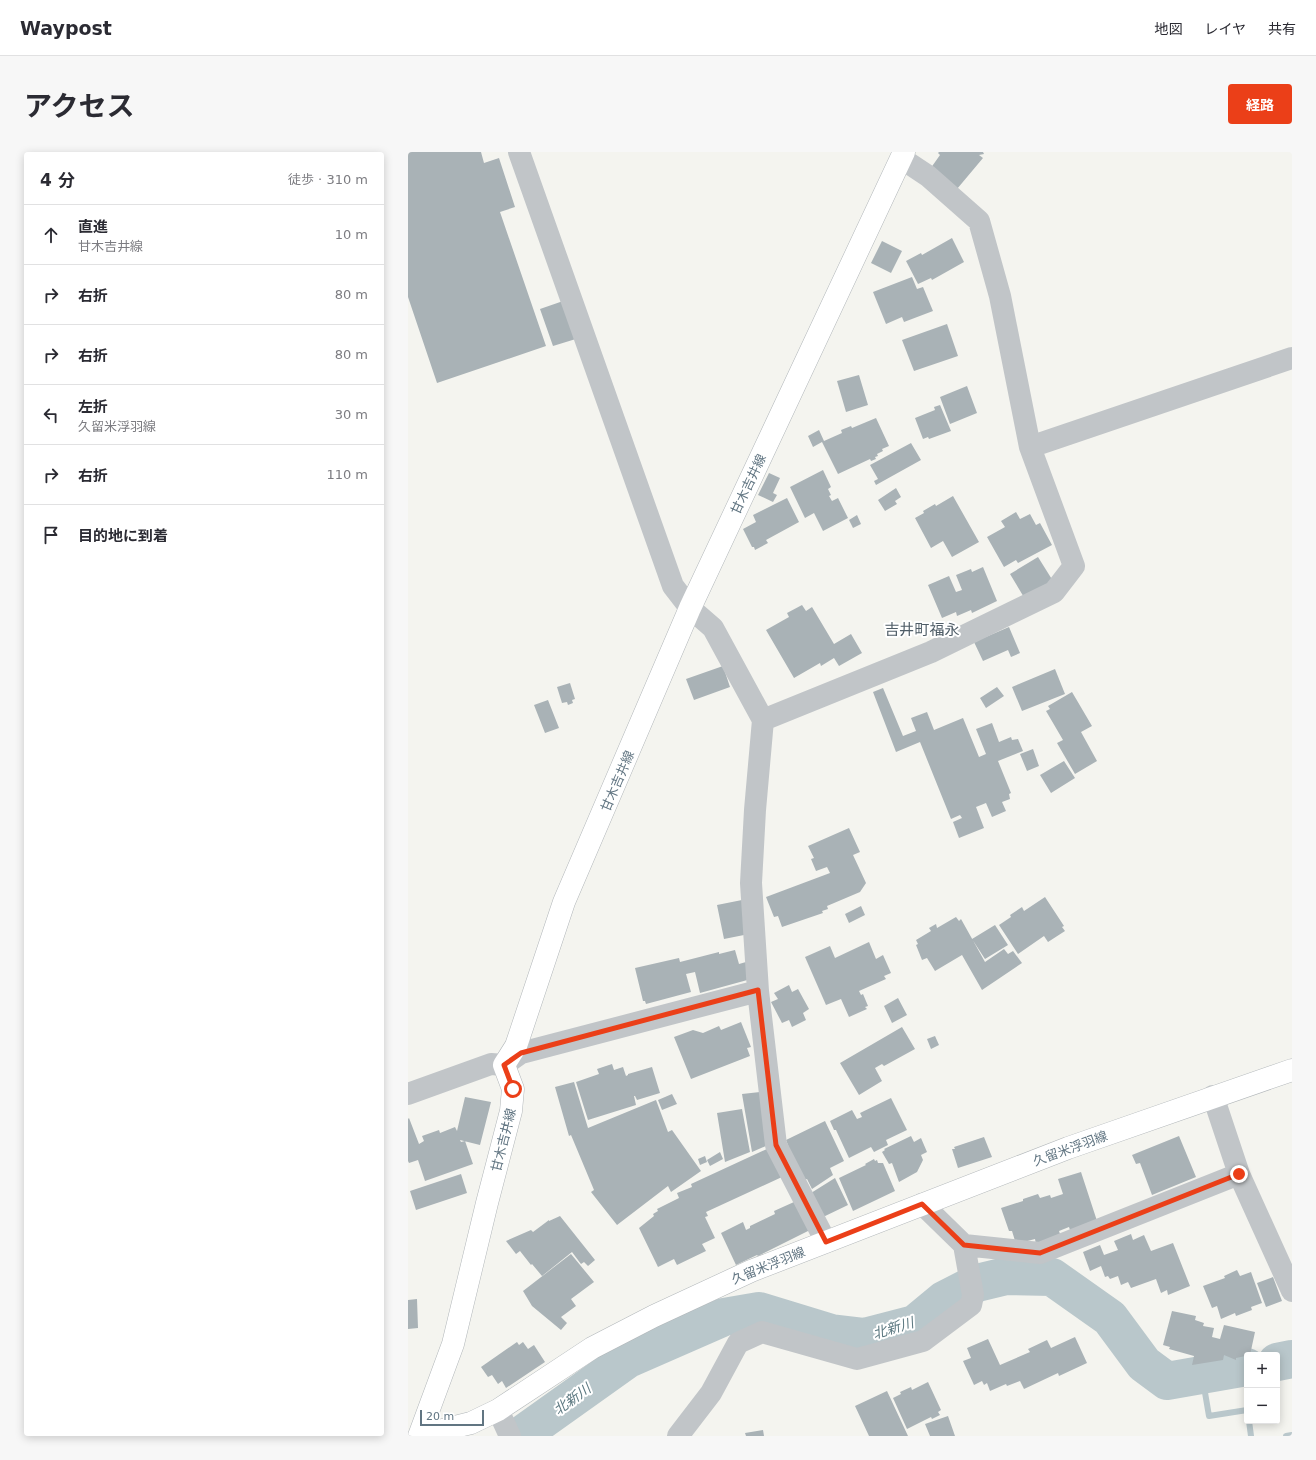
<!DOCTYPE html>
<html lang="ja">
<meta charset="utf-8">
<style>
:root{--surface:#fff;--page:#f7f7f7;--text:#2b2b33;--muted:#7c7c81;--line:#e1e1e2;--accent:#eb3f18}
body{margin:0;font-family:"DejaVu Sans","Noto Sans JP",sans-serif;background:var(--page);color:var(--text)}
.controls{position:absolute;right:12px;bottom:12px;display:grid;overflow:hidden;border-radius:4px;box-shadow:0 2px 10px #0003}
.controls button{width:36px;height:36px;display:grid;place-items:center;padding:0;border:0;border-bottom:1px solid var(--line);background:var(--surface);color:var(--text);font:20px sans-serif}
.scale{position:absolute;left:12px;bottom:10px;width:64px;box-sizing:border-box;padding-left:4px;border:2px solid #617582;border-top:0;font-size:11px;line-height:14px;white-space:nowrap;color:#617582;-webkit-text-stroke:3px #fff;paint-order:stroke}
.stop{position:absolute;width:12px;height:12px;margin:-9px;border:3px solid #eb3f18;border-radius:50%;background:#fff}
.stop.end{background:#eb3f18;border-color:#fff;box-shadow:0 1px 4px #0008}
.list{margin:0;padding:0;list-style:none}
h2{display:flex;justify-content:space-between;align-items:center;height:52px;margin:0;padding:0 16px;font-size:17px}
h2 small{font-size:13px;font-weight:400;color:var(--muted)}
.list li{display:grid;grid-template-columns:26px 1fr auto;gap:12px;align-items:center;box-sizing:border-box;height:60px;padding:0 16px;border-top:1px solid var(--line)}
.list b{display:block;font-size:15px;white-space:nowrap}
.list p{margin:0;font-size:13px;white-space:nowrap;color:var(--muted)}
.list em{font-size:13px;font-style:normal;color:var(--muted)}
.icon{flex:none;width:22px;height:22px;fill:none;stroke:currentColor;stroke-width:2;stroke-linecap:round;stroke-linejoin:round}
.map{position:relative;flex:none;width:884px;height:1284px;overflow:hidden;border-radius:4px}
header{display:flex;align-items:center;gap:24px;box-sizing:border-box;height:56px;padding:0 20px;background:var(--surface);border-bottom:1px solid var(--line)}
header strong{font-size:19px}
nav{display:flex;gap:22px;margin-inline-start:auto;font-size:14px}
.intro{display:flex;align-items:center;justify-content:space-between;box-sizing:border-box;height:96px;padding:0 24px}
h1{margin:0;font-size:28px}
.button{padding:10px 18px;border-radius:4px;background:var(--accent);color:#fff;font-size:14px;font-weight:700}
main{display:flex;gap:24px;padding:0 24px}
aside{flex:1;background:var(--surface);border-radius:4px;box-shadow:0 2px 10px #0003}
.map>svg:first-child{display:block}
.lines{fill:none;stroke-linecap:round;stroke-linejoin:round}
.stream{stroke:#b9c7cb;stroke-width:6}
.river{stroke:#b9c7cb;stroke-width:38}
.building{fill:#a9b2b6}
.major-casing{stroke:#b2b7ba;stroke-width:23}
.minor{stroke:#c1c5c8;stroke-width:22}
.major{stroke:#fff;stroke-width:22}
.route{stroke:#eb3f18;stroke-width:5}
.labels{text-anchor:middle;stroke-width:4;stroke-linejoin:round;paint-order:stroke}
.street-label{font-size:13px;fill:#617582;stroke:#fff}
.water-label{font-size:14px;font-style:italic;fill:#5c7880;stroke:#fff}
.quarter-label{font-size:15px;fill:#4f5d67;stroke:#fff}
</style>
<header>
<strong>Waypost</strong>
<nav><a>地図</a><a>レイヤ</a><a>共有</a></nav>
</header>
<div class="intro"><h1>アクセス</h1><a class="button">経路</a></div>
<main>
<aside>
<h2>4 分<small>徒歩 · 310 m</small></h2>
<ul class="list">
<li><svg class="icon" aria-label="ahead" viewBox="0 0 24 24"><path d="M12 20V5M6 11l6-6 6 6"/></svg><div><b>直進</b><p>甘木吉井線</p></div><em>10 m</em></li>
<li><svg class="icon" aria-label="right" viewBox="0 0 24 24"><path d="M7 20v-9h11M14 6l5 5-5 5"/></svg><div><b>右折</b></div><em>80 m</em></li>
<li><svg class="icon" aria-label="right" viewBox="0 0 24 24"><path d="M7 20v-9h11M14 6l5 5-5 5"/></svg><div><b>右折</b></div><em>80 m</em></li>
<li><svg class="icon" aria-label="left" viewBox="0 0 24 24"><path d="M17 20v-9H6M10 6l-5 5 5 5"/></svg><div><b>左折</b><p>久留米浮羽線</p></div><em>30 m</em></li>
<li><svg class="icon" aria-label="right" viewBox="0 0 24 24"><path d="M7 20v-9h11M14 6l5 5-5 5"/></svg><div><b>右折</b></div><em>110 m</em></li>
<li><svg class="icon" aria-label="arrive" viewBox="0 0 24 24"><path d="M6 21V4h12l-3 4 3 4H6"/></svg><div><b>目的地に到着</b></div></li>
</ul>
</aside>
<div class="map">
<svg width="884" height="1284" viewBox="0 0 884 1284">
<rect width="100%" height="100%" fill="#f4f4ef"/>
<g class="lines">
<path class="stream" d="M794,1223L801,1264L839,1258
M841,1269L843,1284
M878,1284L884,1283"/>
<path class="river" d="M869,1210L884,1207
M112,1284L220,1207L316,1165L351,1159L423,1181L457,1185L507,1172L536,1148L569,1131L598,1124L644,1125L702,1166L736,1212L759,1229L839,1215"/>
</g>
<path class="building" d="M0,0H73L76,11L91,6L107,55L92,60L138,194L29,231L0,145Z
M531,0H575L576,2L571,3L575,6L549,37L520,20L532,3L530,1Z
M544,86L556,110L524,128L523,126L510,132L498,109L513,101L514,103Z
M474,89L494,99L483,121L463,111Z
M504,125L509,137L515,135L525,159L496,170L494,165L478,172L465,140Z
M158,148L171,186L145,194L132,157Z
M539,172L550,204L506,219L494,188Z
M451,223L460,253L438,260L429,229Z
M559,234L569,261L542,272L532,245Z
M532,253L543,279L521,287L520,285L515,287L507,266L527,258L526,255Z
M468,266L481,294L474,297L475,299L469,302L470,304L467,305L468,307L463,309L462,307L430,322L414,290L405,295L400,284L411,278L416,289L434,281L433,278L443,274L444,276Z
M503,291L513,308L468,333L466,329L470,327L462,313Z
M415,318L423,335L420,337L423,343L421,344L424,349L430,346L440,366L415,379L406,361L397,366L382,335Z
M361,321L372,326L365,341L369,343L365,350L350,343Z
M488,336L493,345L487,349L489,352L477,359L470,348Z
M545,344L571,390L544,405L535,389L523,396L507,366L516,361L515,359L527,352L528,354Z
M379,346L391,370L358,388L360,391L347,398L346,395H344L335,377L348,370L345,363Z
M608,360L612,367L622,362L628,373L632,371L644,393L610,411L608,408L596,415L579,385L597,375L593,369Z
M449,363L453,372L445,376L441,368Z
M630,405L645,429L617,447L602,422Z
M575,415L589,449L564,461L563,458L549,464L548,460L534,466L520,433L541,424L548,440L554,438L548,423L563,417L564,420Z
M394,453L398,459L404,455L426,492L443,482L454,501L431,514L426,506L413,514L412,511L386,526L358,478L381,465L379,461Z
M601,475L612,501L603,505L600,498L575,509L566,490Z
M315,514L322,535L286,548L278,527Z
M647,517L657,542L614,559L604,535Z
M162,531L167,547L164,548L165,551L160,553L159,550L154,551L149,535Z
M589,535L596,544L578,556L572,546Z
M475,536L495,584L508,579L503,566L519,560L526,578L555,566L571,605L578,602L568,577L584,571L591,590L603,585L604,588L610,587L615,599L590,609L603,641L601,642L602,647L594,650L598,659L584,665L578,651L568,655L576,676L551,686L545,670L554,666L552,663L543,667L512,590L488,600L465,540Z
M664,540L684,574L673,580L689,609L667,622L649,591L655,588L638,559L642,557L640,554Z
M140,548L151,576L137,581L126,553Z
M625,597L631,614L619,619L612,602Z
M656,609L667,626L643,641L632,623Z
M441,676L452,700L445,703L458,731L452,740L419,754L420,757L414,759L415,761L374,775L370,764L366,765L358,745L422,721L419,715L408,719L403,707L406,706L400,694Z
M637,745L656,774L654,775L657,779L640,790L636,784L610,802L591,773L603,765L602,763L614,755L616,759Z
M334,748L341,782L316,787L309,753Z
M453,754L457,763L441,771L437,762Z
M548,765L551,769L553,767L577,810L596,797L600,802L605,799L614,811L574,838L554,803L527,819L519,806L514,808L508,793L510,792L508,788L523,779L521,776L528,772L529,776Z
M587,773L600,793L577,807L564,787Z
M461,790L468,807L475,803L483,821L476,824L478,827L451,839L453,843L455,842L460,854L457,855L459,857L441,865L433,847L418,853L397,805L422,794L427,806Z
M327,798L331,812L338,810L343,827L292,841L287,820L278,822L283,840L238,852L237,849H235L227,816L271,806L272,810L311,800V802Z
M381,833L384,840L390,837L401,857L395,861L398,868L384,875L381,868L374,871L363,850L370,847L366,841Z
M490,846L499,863L484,871L476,854Z
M333,870L343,895L339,896L342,904L283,927L266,885L285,878L295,881L311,874L313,878Z
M494,875L507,897L476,914L474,912L467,916L474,929L451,943L432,911Z
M527,884L531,893L523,897L519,887Z
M204,912L206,918L215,915L218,924L220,923V922L244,915L252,941L229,948L227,944H226L228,953L180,968L168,930L191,922L189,917Z
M166,930L180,976L248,948L260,980L264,978L293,1019L263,1040L260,1034L209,1073L183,1040L186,1038L163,983L161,984L147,935Z
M352,940L360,993L344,1000L334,942Z
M264,942L269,952L254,958L250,948Z
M57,945L83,950L72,993L52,988L53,990L57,989L65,1012L17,1029L10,1008L1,1011L0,1009V967L1,966L11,992L16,989L14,984L31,978L32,981L47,975L49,979Z
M483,946L499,978L478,988L480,993L466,1000L463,995L441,1006L428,978H426L422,969L444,958L449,967L454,965L452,961Z
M334,957L342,1000L317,1010L309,961Z
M417,969L436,1009L422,1016L425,1023L404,1037L399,1027L394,1029L378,988Z
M503,984L506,990L513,986L519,1000L513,1003L515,1008L509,1020L491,1030L484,1011L481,1012L474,1000L477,998L476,997Z
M771,984L788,1025L744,1043L732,1011L728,1012L724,1003Z
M576,985L584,1005L550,1016L544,997H547L546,995Z
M361,996L374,1025L298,1060L300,1064L297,1065L307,1086L294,1092L298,1099L269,1113L266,1107L250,1115L231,1076L246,1064L245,1062L250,1059L249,1057L271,1046L269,1041L284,1035L283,1032Z
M312,1000L315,1007L302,1014L299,1008Z
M297,1004L299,1010L292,1013L290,1007Z
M466,1007L467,1009L469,1008L470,1011H475L487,1039L445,1059L431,1026L458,1013L457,1012Z
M673,1020L690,1072L663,1081L661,1075L651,1079L653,1085L628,1092L627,1087L608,1092L604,1079H601L593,1056L615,1049V1047L630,1042L632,1046L642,1043L643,1046L655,1042L650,1027Z
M53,1022L59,1041L8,1058L2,1039Z
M427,1026L440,1053L413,1066L403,1041Z
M386,1050L402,1078L350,1104L349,1103L328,1113L313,1081L335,1070L338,1078L342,1076V1074L367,1062L366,1059Z
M152,1064L187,1108L180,1114L176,1110L173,1112L164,1100L134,1124L124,1112L123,1113L112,1099L108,1102L98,1089L123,1078L125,1080L141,1068V1069Z
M723,1082L725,1088L736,1083L743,1099L765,1091L782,1134L760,1143L759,1138L753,1141L748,1127L723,1136L720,1130L713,1133L710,1124L702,1127L700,1124L697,1125L693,1114L682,1119L675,1100L692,1093L696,1103L710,1098L706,1089Z
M163,1102L186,1130L163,1147L168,1154L153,1165L159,1171L153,1178L124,1154L115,1139Z
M829,1118L832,1124L843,1120L854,1151L843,1155L844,1158L828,1164L827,1161L813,1167L809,1154L804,1156L795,1134L817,1126L816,1124Z
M865,1125L874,1149L858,1155L849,1131Z
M9,1147L10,1176L0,1177V1148Z
M764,1159L788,1164L787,1168L796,1171L795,1174L806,1176L804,1185L812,1187L816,1173L847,1180L842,1203L828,1206V1208L816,1203L815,1208L784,1213L786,1204L761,1197L762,1195L755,1193Z
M667,1185L679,1211L651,1224L650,1221L616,1237L612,1229L599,1234L598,1232L582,1239L579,1231L576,1233L574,1229L566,1233L555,1209L563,1206L559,1196L580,1187L592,1213L622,1200L620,1197L639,1188L643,1196Z
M109,1190L111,1193L115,1190L120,1197L126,1193L137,1210L98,1236L94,1229L90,1232L84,1223L80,1225L73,1215Z
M520,1230L533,1258L530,1260L532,1263L524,1267L523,1265L499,1277L485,1246L493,1242L492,1240L503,1235L504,1238Z
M479,1239L500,1284H461L447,1254Z
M540,1264L547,1284H522L517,1272Z
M355,1278L356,1284H338L337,1281Z"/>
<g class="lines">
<defs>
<path id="major" d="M11,1284L45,1192L79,1051L103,959L105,937L96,913L108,894L156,750L282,456L496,0
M11,1284L63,1271L90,1258L184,1196L246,1164L343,1119L660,996L884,918"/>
</defs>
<use href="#major" class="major-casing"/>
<path class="minor" d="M622,295L884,206
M355,568L523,500L646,440L666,414L622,295L592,144L571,69L520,24L493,6
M350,839L368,993L418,1090
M0,942L83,912L96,913L113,901L350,839L343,731L347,658L355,568L305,476L282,456L265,434L111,0
M805,944L831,1022L884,1139
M556,1093L632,1101L831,1022
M90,1258L102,1284
M270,1284L303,1241L330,1191L354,1180L449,1207L515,1189L563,1153L565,1143L556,1093L514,1052"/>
<use href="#major" class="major"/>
</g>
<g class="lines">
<path class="route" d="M105,937L96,913L113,901L350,838L368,993L418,1090L514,1052L556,1093L632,1101L831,1022"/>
</g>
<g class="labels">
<g class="street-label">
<text transform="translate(340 332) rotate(-65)" y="5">甘木吉井線</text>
<text transform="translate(209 629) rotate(-67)" y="5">甘木吉井線</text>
<text transform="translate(95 988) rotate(-76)" y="5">甘木吉井線</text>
<text transform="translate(662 996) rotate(-20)" y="5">久留米浮羽線</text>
<text transform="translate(360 1113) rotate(-22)" y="5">久留米浮羽線</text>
</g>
<g class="water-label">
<text transform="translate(485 1176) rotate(-17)" y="5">北新川</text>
<text transform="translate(164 1247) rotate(-36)" y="5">北新川</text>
</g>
<g class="quarter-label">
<text x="514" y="483">吉井町福永</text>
</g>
</g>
</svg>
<div class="controls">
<button>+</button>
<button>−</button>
</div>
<div class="scale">20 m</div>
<div class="stop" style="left:105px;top:937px"></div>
<div class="stop end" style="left:831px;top:1022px"></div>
</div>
</main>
